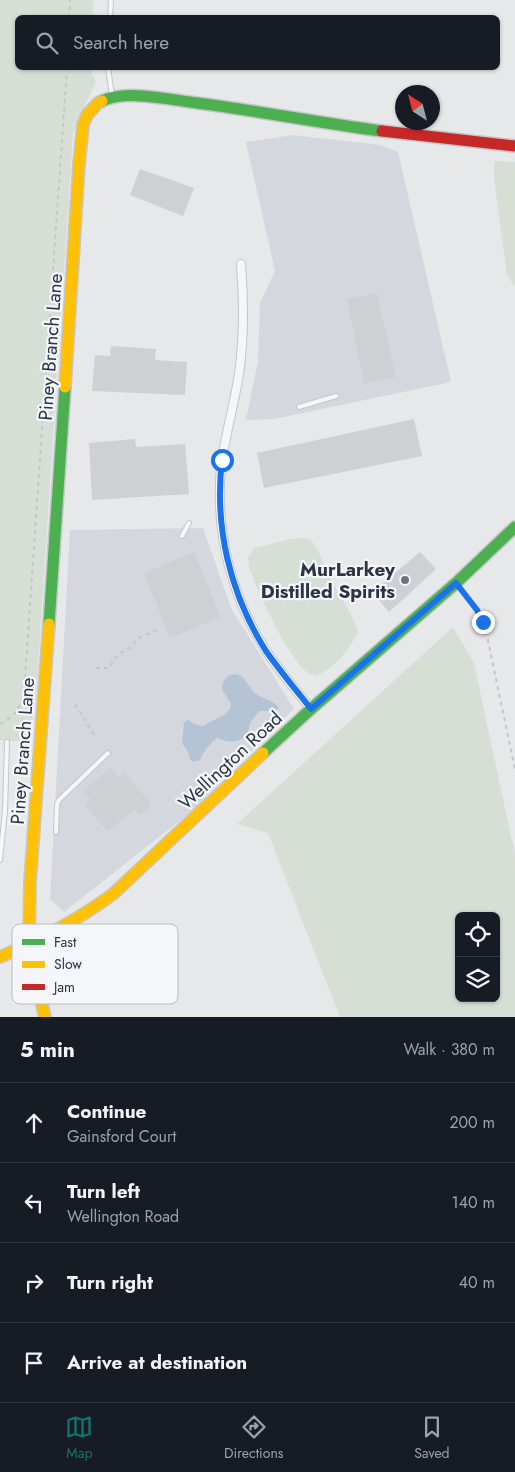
<!DOCTYPE html>
<meta charset="utf-8">
<style>
:root{--surface:#171b24;--page:#242831;--text:#f1f3f6;--muted:#9ea1a6;--line:#363941;--accent:#0f766e}
body{margin:0;font-family:Jost,sans-serif;background:var(--page);color:var(--text)}
.controls{position:absolute;right:15px;bottom:15px;display:grid;overflow:hidden;border-radius:8px;box-shadow:0 1px 4px #0004}
.controls button{width:45px;height:45px;display:grid;place-items:center;padding:0;border:0;border-bottom:1px solid var(--line);background:var(--surface);color:var(--text);font:25px sans-serif}
.compass{position:absolute;left:395px;top:85px;width:45px;height:45px;border-radius:50%;background:var(--surface);box-shadow:0 1px 4px #0004;rotate:324deg}
.stop{position:absolute;width:15px;height:15px;margin:-11px;border:4px solid #1a73e8;border-radius:50%;background:#fff}
.stop.end{background:#1a73e8;border-color:#fff;box-shadow:0 1px 5px #0008}
.list{margin:0;padding:0;list-style:none}
h2{display:flex;justify-content:space-between;align-items:center;height:65px;margin:0;padding:0 20px;font-size:21px}
h2 small{font-size:16px;font-weight:400;color:var(--muted)}
.list li{display:grid;grid-template-columns:32px 1fr auto;gap:15px;align-items:center;box-sizing:border-box;height:80px;padding:0 20px;border-top:1px solid var(--line)}
.list b{display:block;font-size:19px;white-space:nowrap}
.list p{margin:0;font-size:16px;white-space:nowrap;color:var(--muted)}
.list em{font-size:16px;font-style:normal;color:var(--muted)}
.icon{flex:none;width:28px;height:28px;fill:none;stroke:currentColor;stroke-width:2;stroke-linecap:round;stroke-linejoin:round}
.map{position:relative;flex:none;width:515px;height:1017px;overflow:hidden}
.search{position:absolute;background:var(--surface);box-shadow:0 1px 4px #0004;left:15px;right:15px;top:15px;height:55px;display:flex;align-items:center;gap:12px;box-sizing:border-box;padding:0 18px;border-radius:8px;color:var(--muted);font-size:19px}
.sheet{height:385px;background:var(--surface)}
nav{display:flex;justify-content:space-around;align-items:center;box-sizing:border-box;height:70px;border-top:1px solid var(--line);background:var(--surface);font-size:14px;color:var(--muted)}
nav a{display:grid;justify-items:center;gap:2px}
nav .on{color:var(--accent)}
.map>svg:first-child{display:block}
.built{fill:#d4d7dd}
.green{fill:#d6ded6;fill-rule:evenodd}
.water{fill:#b4c4d5}
.building{fill:#ced0d3}
.lines{fill:none;stroke-linecap:round;stroke-linejoin:round}
.lane-casing{stroke:#c4c6c8;stroke-width:6}
.street-casing{stroke:#c4c6c8;stroke-width:10}
.fast-casing{stroke:#c4c6c8;stroke-width:14}
.slow-casing{stroke:#c4c6c8;stroke-width:14}
.jam-casing{stroke:#c4c6c8;stroke-width:14}
.path{stroke:#c5c6ca;stroke-width:2;stroke-dasharray:4 4;stroke-linecap:butt}
.lane{stroke:#f5f6f7;stroke-width:4}
.street{stroke:#f5f6f7;stroke-width:8}
.fast{stroke:#4caf50;stroke-width:11}
.slow{stroke:#ffc107;stroke-width:11}
.jam{stroke:#c62828;stroke-width:11}
.route{stroke:#1a73e8;stroke-width:6}
.poi-dot{fill:#6c737f;stroke:#f4f6f9;stroke-width:2}
.labels{text-anchor:middle;stroke-width:4.5;stroke-linejoin:round;paint-order:stroke}
.street-label{font-size:19px;fill:#2b3445;stroke:#f4f6f9}
.poi-label{font-size:19px;font-weight:bold;fill:#2b3445;stroke:#f4f6f9;text-anchor:end}
.key{fill:#f4f6f9;stroke:#b8bcc3;stroke-width:1}
.key-label{font-size:14px;fill:#2b3445}
</style>
<div class="map">
<svg width="515" height="1017" viewBox="0 0 515 1017">
<rect width="100%" height="100%" fill="#e6e8ea"/>
<path class="built" d="M294,135L379,145L398,152L451,382L274,419L246,420L258,361L260,303L275,271L246,142Z
M203,528L231,608L294,709L188,814L64,912L50,899L70,530Z"/>
<path class="green" d="M0,0H94L92,17L18,18V68H91L92,74L96,81L73,133L36,697L29,742L0,740Z
M494,161L515,162V287L507,275L494,178Z
M302,538L310,539C320,550 323,565 330,577C339,596 352,612 358,632C350,649 334,669 316,676L308,673L299,665L282,639L259,593L249,567L248,558L254,548L291,539Z
M453,627L474,663L515,855V1017H340L268,833L237,824ZM459,916H496V998H459Z"/>
<path class="water" d="M237,674C247,678 248,688 256,694C263,699 275,701 279,708L275,711H259L250,723L247,736C237,743 229,743 217,738C209,744 204,751 200,760L194,762L190,760L188,752L182,743L184,722L188,720L194,724L203,726L225,714L230,709L231,704L222,689L223,682L229,675Z"/>
<path class="building" d="M140,169L194,188L183,216L130,195Z
M377,293L396,377L364,384L347,299Z
M111,346L156,349L155,360L187,362L185,395L92,391L95,355L110,356Z
M414,419L422,456L264,488L257,453Z
M135,439L136,447L185,444L189,494L92,500L89,443Z
M194,552L221,617L170,638L144,573Z
M420,552L436,569L389,612L372,592Z
M111,767L119,778L125,773L152,805L139,816L134,810L108,832L85,805L91,800L83,791Z"/>
<g class="lines">
<defs>
<path id="lane" d="M110,18L111,0
M108,68L112,95
M299,407L336,396
M182,536L189,523
M56,832L57,804L59,800L108,753
M0,860L5,811L7,742"/>
<path id="street" d="M241,264C244,301 244,338 239,374C234,405 225,436 221,467C215,532 231,597 267,652C280,672 296,690 311,709"/>
<path id="fast" d="M102,101C126,89 171,100 197,103C259,111 320,123 382,131
M49,624L65,387
M263,753L311,709L456,583L515,527"/>
<path id="slow" d="M65,387L79,164L83,125L87,115L98,103L102,101
M0,957C40,940 78,920 113,894L263,753
M45,1017L30,956L29,945L30,882L49,624"/>
<path id="jam" d="M382,131L515,146"/>
</defs>
<use href="#lane" class="lane-casing"/>
<use href="#street" class="street-casing"/>
<use href="#fast" class="fast-casing"/>
<use href="#slow" class="slow-casing"/>
<use href="#jam" class="jam-casing"/>
<path class="path" d="M69,18L70,0
M462,590L477,610L487,636L515,769
M96,668H109L116,657L120,653L131,647L137,639L160,628
M75,704L94,735
M0,724C14,717 21,708 24,692L67,68"/>
<use href="#lane" class="lane"/>
<use href="#street" class="street"/>
<use href="#fast" class="fast"/>
<use href="#slow" class="slow"/>
<use href="#jam" class="jam"/>
</g>
<g class="lines">
<path class="route" d="M222,460C214,527 230,594 266,651C280,671 296,690 311,709L456,583L477,610L483,622"/>
</g>
<circle class="poi-dot" cx="405" cy="580" r="5"/>
<g class="labels">
<g class="street-label">
<text transform="translate(50 347) rotate(-86)" y="7">Piney Branch Lane</text>
<text transform="translate(22 751) rotate(-86)" y="7">Piney Branch Lane</text>
<text transform="translate(230 760) rotate(-43)" y="7">Wellington Road</text>
</g>
<g class="poi-label">
<text x="395" y="576">MurLarkey<tspan x="395" dy="22">Distilled Spirits</tspan></text>
</g>
</g>
<rect x="12" y="924" width="166" height="80" rx="8" class="key"/>
<rect x="22" y="939" width="23" height="6" fill="#4caf50"/>
<rect x="22" y="961" width="23" height="7" fill="#ffc107"/>
<rect x="22" y="984" width="23" height="6" fill="#c62828"/>
<g class="key-label">
<text x="54" y="947">Fast</text>
<text x="54" y="969">Slow</text>
<text x="54" y="992">Jam</text>
</g>
</svg>
<div class="controls">
<button><svg class="icon" aria-label="locate" viewBox="0 0 24 24"><circle cx="12" cy="12" r="6"/><path d="M12 2v4M12 18v4M2 12h4M18 12h4"/></svg></button>
<button><svg class="icon" aria-label="layers" viewBox="0 0 24 24"><path d="M12 4l9 5-9 5-9-5zM3 14l9 5 9-5"/></svg></button>
</div>
<svg class="compass" viewBox="-18 -18 36 36"><path d="M0-13l5 13h-10z" fill="#e53935"/><path d="M0 13l5-13h-10z" fill="#9ea1a6"/></svg>
<div class="stop" style="left:222px;top:460px"></div>
<div class="stop end" style="left:483px;top:622px"></div>
<div class="search"><svg class="icon" aria-label="search" viewBox="0 0 24 24"><circle cx="10" cy="10" r="6"/><path d="M15 15l6 6"/></svg>Search here</div>
</div>
<section class="sheet">
<h2>5 min<small>Walk · 380 m</small></h2>
<ul class="list">
<li><svg class="icon" aria-label="ahead" viewBox="0 0 24 24"><path d="M12 20V5M6 11l6-6 6 6"/></svg><div><b>Continue</b><p>Gainsford Court</p></div><em>200 m</em></li>
<li><svg class="icon" aria-label="left" viewBox="0 0 24 24"><path d="M17 20v-9H6M10 6l-5 5 5 5"/></svg><div><b>Turn left</b><p>Wellington Road</p></div><em>140 m</em></li>
<li><svg class="icon" aria-label="right" viewBox="0 0 24 24"><path d="M7 20v-9h11M14 6l5 5-5 5"/></svg><div><b>Turn right</b></div><em>40 m</em></li>
<li><svg class="icon" aria-label="arrive" viewBox="0 0 24 24"><path d="M6 21V4h12l-3 4 3 4H6"/></svg><div><b>Arrive at destination</b></div></li>
</ul>
</section>
<nav>
<a class="on"><svg class="icon" aria-label="map" viewBox="0 0 24 24"><path d="M3 6l6-2 6 2 6-2v14l-6 2-6-2-6 2zM9 4v14M15 6v14"/></svg>Map</a>
<a><svg class="icon" aria-label="directions" viewBox="0 0 24 24"><path d="M12 3l9 9-9 9-9-9zM9 14v-3h6M13 9l2 2-2 2"/></svg>Directions</a>
<a><svg class="icon" aria-label="saved" viewBox="0 0 24 24"><path d="M7 4h10v16l-5-4-5 4z"/></svg>Saved</a>
</nav>
